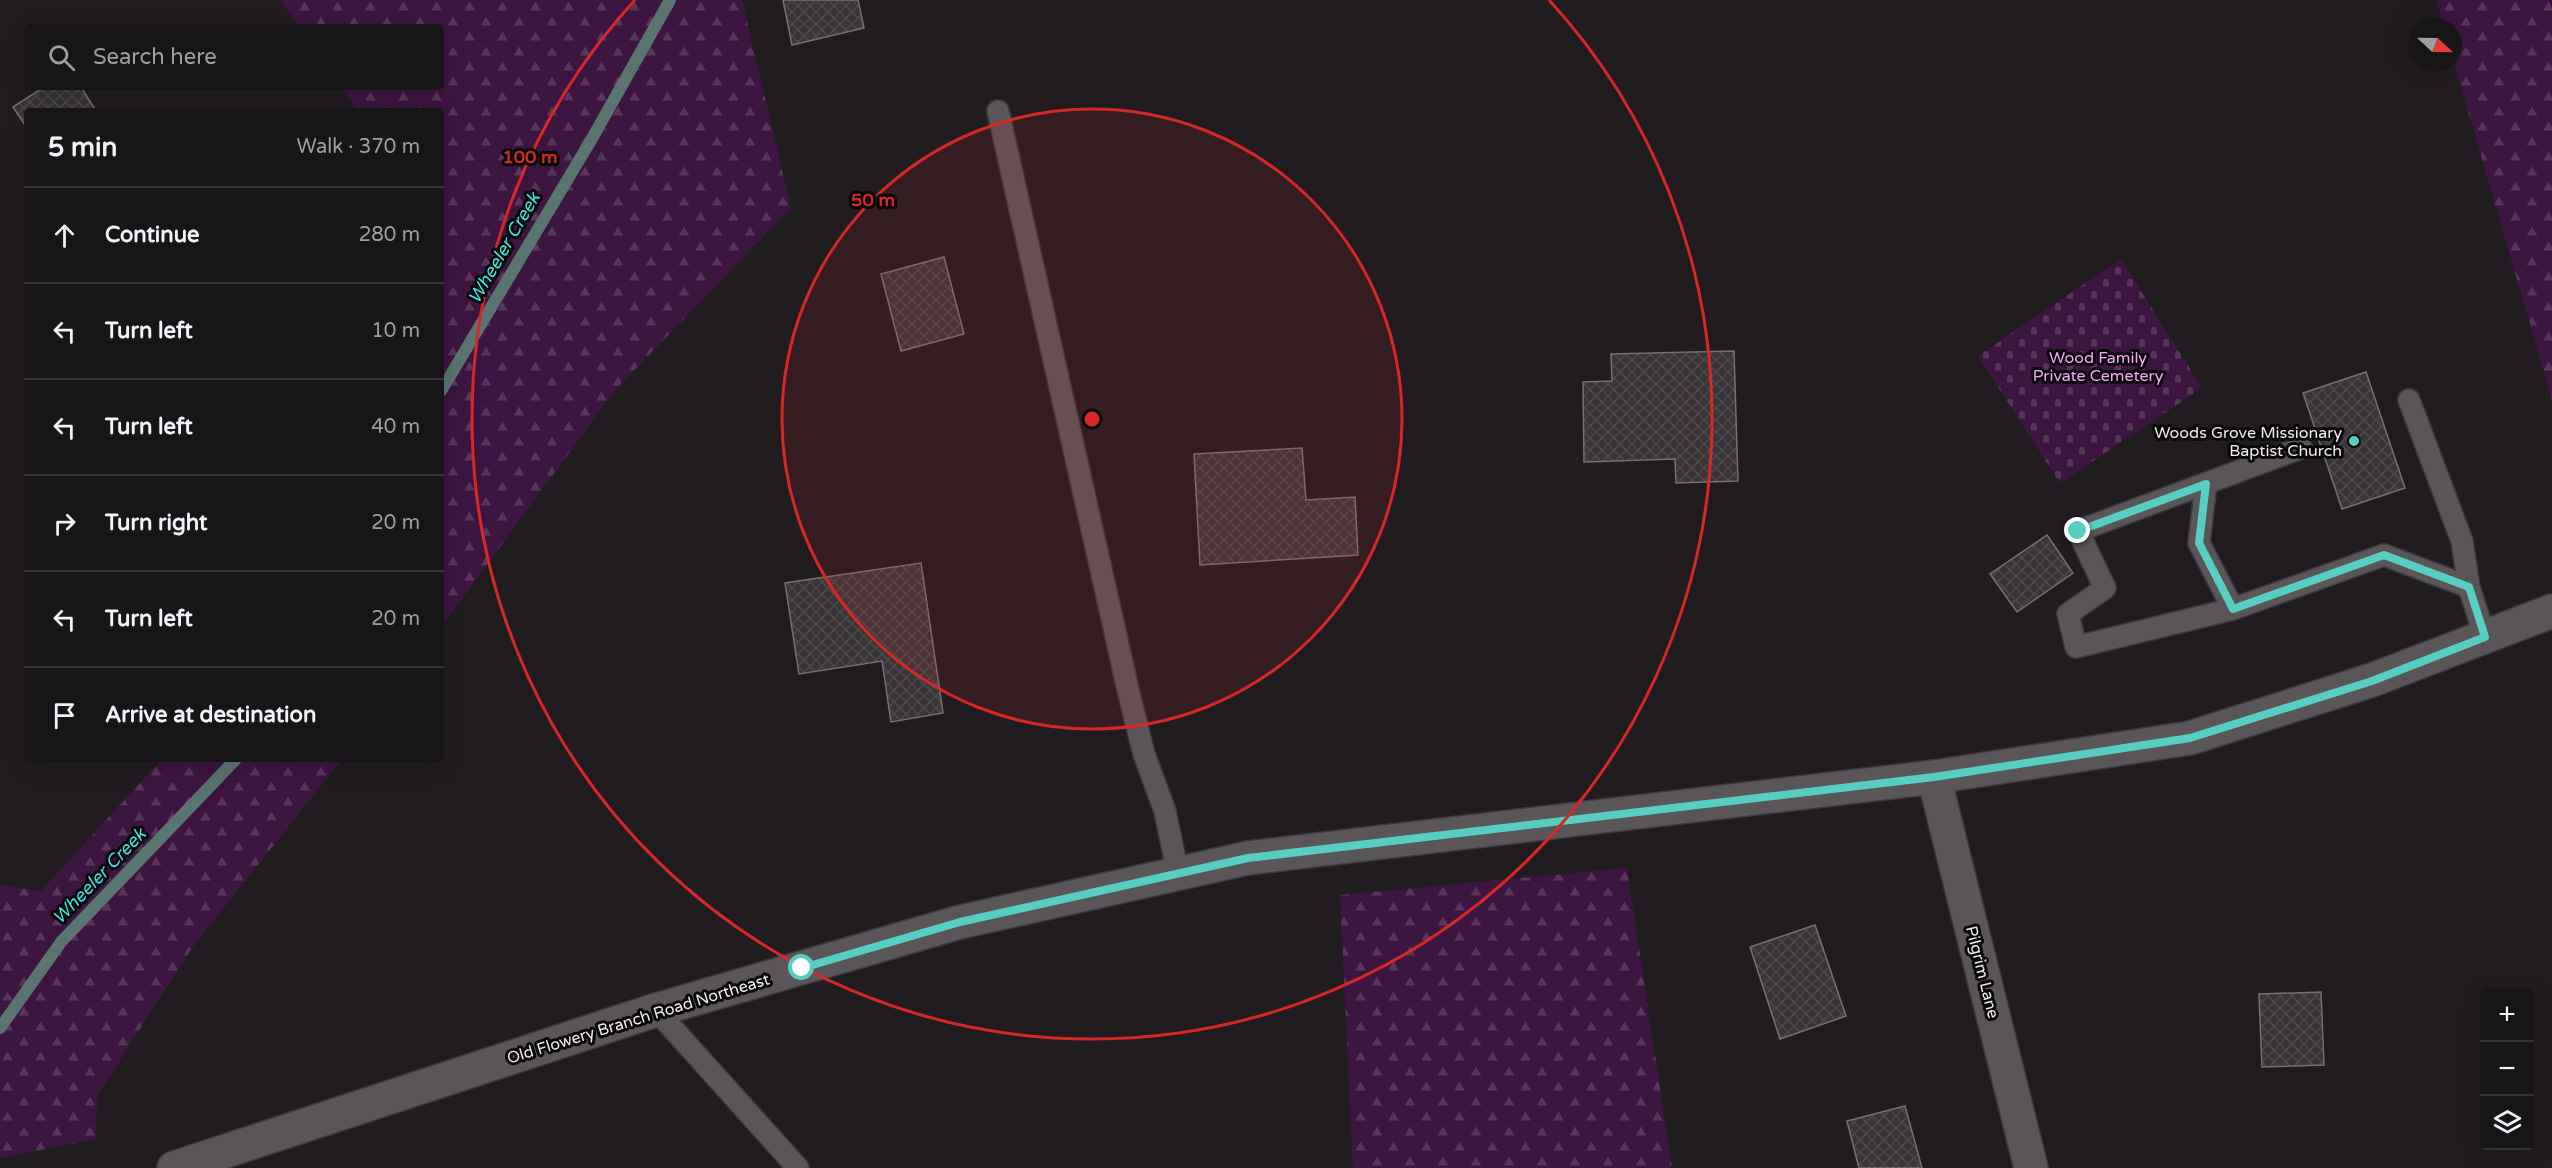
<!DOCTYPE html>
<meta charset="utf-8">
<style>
:root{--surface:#181518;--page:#211e21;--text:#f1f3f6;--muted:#9f9fa2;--line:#363437}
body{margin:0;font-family:"Varela Round",sans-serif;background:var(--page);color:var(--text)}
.controls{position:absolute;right:18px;bottom:18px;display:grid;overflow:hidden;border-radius:6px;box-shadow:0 6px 24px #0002}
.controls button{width:54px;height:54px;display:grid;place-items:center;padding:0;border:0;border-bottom:2px solid var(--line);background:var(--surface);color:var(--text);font:30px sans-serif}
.compass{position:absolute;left:2408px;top:18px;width:54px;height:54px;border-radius:50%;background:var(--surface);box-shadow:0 6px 24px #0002;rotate:112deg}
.stop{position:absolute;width:18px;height:18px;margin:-14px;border:4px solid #57cec1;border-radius:50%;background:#fff}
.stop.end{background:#57cec1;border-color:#fff;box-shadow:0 2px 6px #0008}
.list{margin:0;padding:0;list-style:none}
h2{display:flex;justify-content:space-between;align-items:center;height:78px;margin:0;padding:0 24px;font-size:26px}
h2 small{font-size:20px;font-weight:400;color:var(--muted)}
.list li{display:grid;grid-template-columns:39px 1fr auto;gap:18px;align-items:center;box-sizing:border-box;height:96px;padding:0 24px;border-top:2px solid var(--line)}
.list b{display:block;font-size:22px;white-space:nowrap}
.list em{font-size:20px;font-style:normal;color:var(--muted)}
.icon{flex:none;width:33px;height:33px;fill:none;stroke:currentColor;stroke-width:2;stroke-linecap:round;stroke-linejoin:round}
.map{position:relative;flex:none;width:2552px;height:1168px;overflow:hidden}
.search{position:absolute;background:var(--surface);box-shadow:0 6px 24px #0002;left:24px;top:24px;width:420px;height:66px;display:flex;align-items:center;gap:15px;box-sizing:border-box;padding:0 21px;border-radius:6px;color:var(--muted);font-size:22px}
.panel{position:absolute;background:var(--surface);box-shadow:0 6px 24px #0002;left:24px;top:108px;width:420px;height:654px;border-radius:6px}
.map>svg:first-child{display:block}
.forest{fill:url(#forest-firs)}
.cemetery{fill:url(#cemetery-stones)}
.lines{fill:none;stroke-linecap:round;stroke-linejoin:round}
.stream{stroke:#5a7472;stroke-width:12}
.building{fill:url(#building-cross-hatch);stroke:#757075;stroke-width:1.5}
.service-casing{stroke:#3c3a3d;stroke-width:24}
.minor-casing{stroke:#3c3a3d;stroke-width:36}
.tertiary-casing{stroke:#3c3a3d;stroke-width:36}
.service{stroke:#595559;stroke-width:21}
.minor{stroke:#595559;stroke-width:33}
.tertiary{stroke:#595559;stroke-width:33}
.route{stroke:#57cec1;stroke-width:8}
.ring{fill:none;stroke:#d62828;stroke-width:3}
.poi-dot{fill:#57cec1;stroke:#090709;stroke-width:2}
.labels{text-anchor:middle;stroke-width:6;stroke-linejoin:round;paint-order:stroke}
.park-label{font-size:16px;fill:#f4a7fb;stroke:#090709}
.poi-label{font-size:16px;fill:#f0edf0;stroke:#090709;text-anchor:end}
.street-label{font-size:16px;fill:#f0edf0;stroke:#090709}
.water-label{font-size:18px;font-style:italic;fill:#36ecdc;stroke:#090709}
.centre{fill:#d62828;stroke:#090709;stroke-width:3}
.ring-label{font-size:18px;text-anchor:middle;font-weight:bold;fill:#d62828;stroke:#090709;stroke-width:6;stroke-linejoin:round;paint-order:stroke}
</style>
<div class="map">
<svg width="2552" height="1168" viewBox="0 0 2552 1168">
<defs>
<pattern id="forest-firs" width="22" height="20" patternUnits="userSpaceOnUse" patternTransform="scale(1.5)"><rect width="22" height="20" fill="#3d1541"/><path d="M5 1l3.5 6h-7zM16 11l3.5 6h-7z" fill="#59375d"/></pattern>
<pattern id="cemetery-stones" width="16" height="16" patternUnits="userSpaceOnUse" patternTransform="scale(1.5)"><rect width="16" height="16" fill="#3d1541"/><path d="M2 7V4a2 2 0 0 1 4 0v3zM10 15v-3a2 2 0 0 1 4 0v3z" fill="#59375d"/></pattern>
<pattern id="building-cross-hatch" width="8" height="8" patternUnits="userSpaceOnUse" patternTransform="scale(1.5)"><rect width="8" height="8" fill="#383438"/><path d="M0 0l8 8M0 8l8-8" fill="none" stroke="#4b484b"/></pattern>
</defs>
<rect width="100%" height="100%" fill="#201c20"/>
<path class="forest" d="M280,0H742L791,208L616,389L441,627V111H357L341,87H441V27H299Z
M2436,0H2549L2552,8V400L2453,59V27H2444Z
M162,759H342L192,948L97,1096L96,1139L0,1158V885L41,891Z
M1627,868L1672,1168H1353L1340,895Z"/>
<path class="cemetery" d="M2121,259L2202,388L2060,483L1978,356Z"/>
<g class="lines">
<path class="stream" d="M441,391L590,142L670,0
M0,1028L61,942L236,759"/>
</g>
<path class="building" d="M783,0H858L864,28L792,45Z
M44,87H81L96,111H27V128L13,107Z
M944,257L964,334L901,351L881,274Z
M1734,351L1738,481L1676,483L1675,459L1584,462L1583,382L1612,381L1611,354Z
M2366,372L2405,488L2342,509L2303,393Z
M1302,448L1306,500L1355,497L1358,555L1200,565L1194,454Z
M2047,535L2073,573L2017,612L1990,574Z
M921,563L943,713L891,722L882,661L799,674L785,583Z
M1815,925L1846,1016L1780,1039L1750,947Z
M2321,992L2324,1065L2262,1067L2259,994Z
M1905,1106L1922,1168H1859L1847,1121Z"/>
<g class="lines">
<defs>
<path id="service" d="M998,111L1129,694L1144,754L1165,811L1178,874
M2409,400L2462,541L2469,587L2485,637
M2301,448L2078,531L2105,588L2068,614L2076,647L2233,609L2384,555L2469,587
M2206,484L2199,543L2233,609
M656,1010L798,1168"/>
<path id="minor" d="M1934,777L2031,1168"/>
<path id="tertiary" d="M174,1168L656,1010L960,922L1248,858L1934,777L2190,738L2372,680L2552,611"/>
</defs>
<use href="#service" class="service-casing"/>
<use href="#minor" class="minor-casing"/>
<use href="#tertiary" class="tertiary-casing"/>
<use href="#service" class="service"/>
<use href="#minor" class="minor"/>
<use href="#tertiary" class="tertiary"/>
</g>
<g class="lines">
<path class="route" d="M802,968L960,922L1248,858L1934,777L2190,738L2372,681L2485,637L2469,587L2384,555L2233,609L2199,543L2206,484L2078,531"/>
</g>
<circle cx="1092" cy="419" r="310" fill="#d62828" fill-opacity=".12"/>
<g class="ring">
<circle cx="1092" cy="419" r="310"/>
<path d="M1549 0A620 620 0 1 1 635 0"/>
</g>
<circle class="poi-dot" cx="2354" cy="441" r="6"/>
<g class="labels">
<g class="park-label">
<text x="2098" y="363">Wood Family<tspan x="2098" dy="18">Private Cemetery</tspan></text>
</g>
<g class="poi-label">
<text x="2342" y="438">Woods Grove Missionary<tspan x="2342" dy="18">Baptist Church</tspan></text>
</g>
<g class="street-label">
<text transform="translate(1983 972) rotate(76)" y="6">Pilgrim Lane</text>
<text transform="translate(638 1018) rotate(-17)" y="6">Old Flowery Branch Road Northeast</text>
</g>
<g class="water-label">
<text transform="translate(504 248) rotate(-60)" y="6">Wheeler Creek</text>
<text transform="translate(99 876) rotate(-46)" y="6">Wheeler Creek</text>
</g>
</g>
<circle cx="1092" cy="419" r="9" class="centre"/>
<g class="ring-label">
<text x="530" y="163">100 m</text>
<text x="873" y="206">50 m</text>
</g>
</svg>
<div class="controls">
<button>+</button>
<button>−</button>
<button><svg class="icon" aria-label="layers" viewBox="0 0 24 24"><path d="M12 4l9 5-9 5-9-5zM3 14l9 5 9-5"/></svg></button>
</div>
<svg class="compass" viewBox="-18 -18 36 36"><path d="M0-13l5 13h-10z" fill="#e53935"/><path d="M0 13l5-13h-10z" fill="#9f9fa2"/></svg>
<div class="stop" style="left:802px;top:968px"></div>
<div class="stop end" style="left:2078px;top:531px"></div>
<div class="search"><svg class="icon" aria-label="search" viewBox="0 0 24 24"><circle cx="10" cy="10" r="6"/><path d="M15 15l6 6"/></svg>Search here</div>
<section class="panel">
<h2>5 min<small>Walk · 370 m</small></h2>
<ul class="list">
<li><svg class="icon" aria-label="ahead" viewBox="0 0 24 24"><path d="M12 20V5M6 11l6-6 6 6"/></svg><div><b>Continue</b></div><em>280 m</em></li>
<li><svg class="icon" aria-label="left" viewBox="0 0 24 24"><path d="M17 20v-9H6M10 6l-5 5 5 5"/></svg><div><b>Turn left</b></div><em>10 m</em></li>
<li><svg class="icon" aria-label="left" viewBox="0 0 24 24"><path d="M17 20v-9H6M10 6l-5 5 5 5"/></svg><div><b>Turn left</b></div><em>40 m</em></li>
<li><svg class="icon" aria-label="right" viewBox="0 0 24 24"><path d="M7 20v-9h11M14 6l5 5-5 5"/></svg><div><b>Turn right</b></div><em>20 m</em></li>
<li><svg class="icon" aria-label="left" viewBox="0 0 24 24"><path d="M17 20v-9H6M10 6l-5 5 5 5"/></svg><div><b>Turn left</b></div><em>20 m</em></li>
<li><svg class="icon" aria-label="arrive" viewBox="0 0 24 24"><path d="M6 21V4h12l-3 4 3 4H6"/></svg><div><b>Arrive at destination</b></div></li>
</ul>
</section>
</div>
